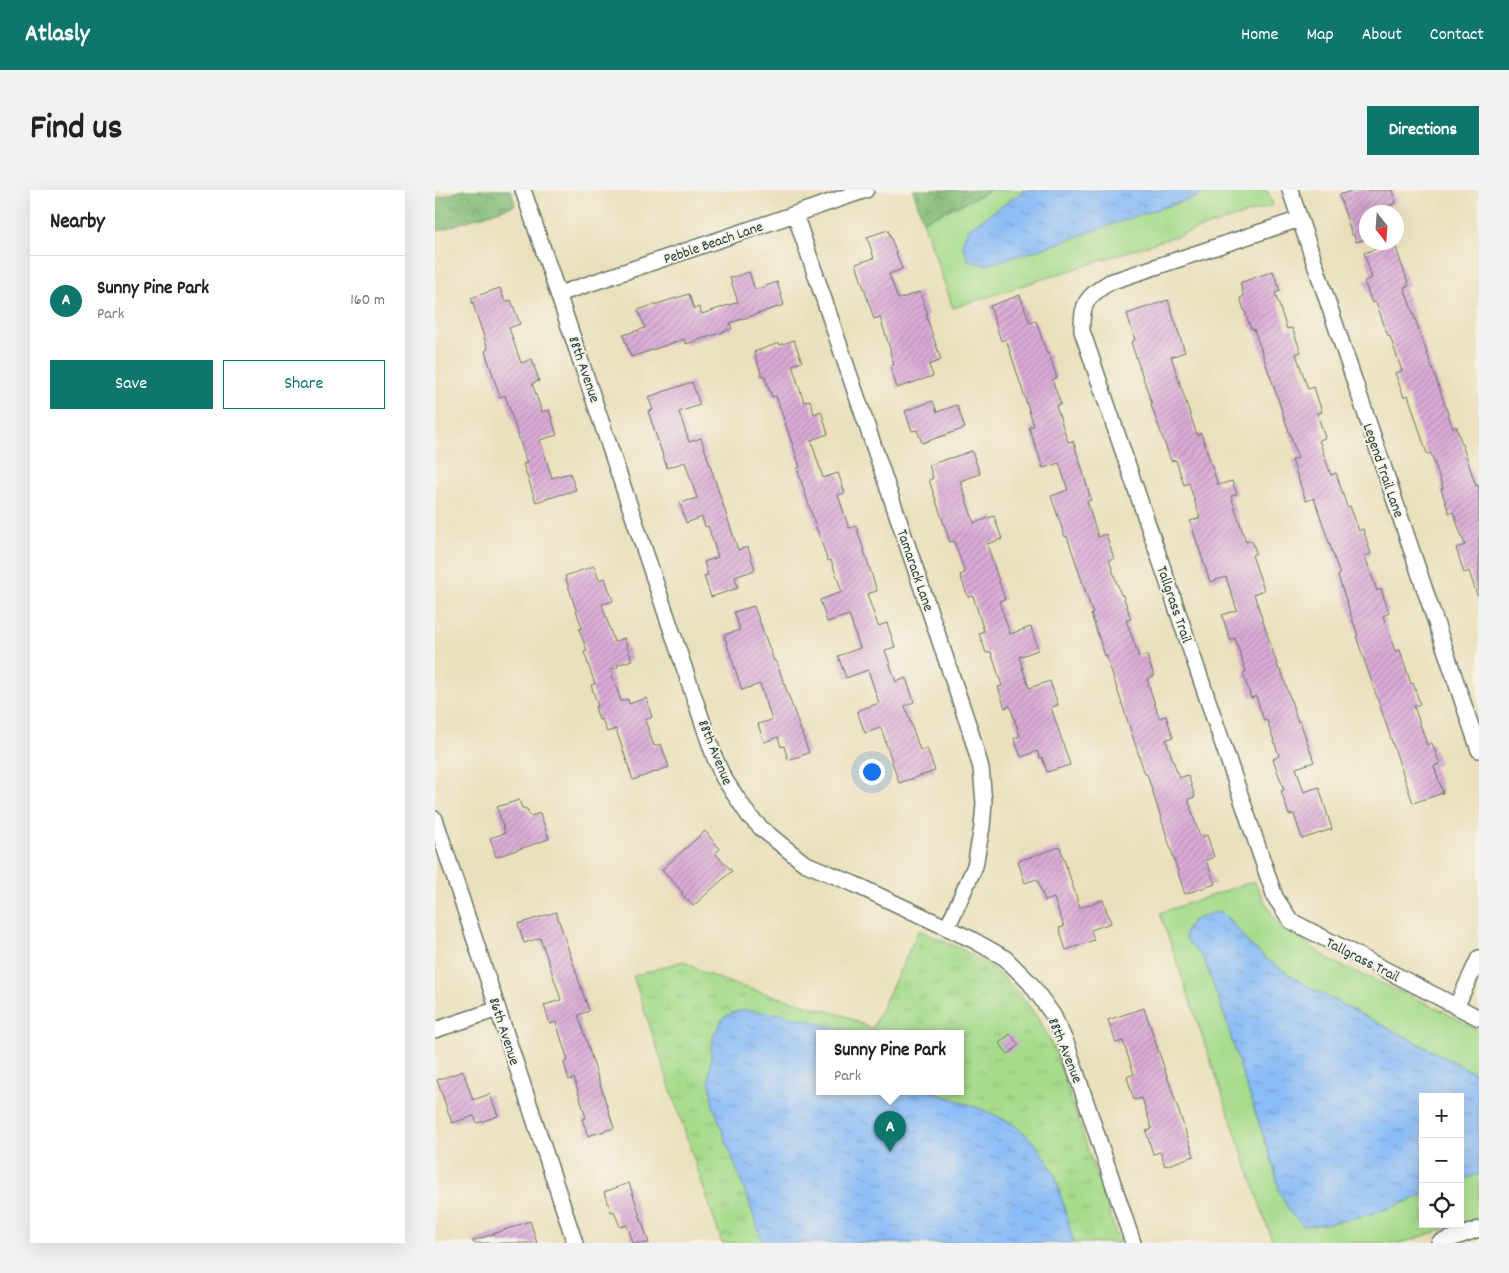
<!DOCTYPE html>
<meta charset="utf-8">
<style>
:root{--surface:#fff;--page:#f2f2f2;--text:#222;--muted:#767676;--line:#e0e0e0;--accent:#0f766e}
body{margin:0;font-family:Dekko,sans-serif;background:var(--page);color:var(--text)}
.controls{position:absolute;right:15px;bottom:15px;display:grid;overflow:hidden;border-radius:0px;box-shadow:0 5px 20px #0002}
.controls button{width:45px;height:45px;display:grid;place-items:center;padding:0;border:0;border-bottom:1px solid var(--line);background:var(--surface);color:var(--text);font:25px sans-serif}
.compass{position:absolute;left:924px;top:15px;width:45px;height:45px;border-radius:50%;background:var(--surface);box-shadow:0 5px 20px #0002;rotate:163deg}
.you{position:absolute;left:436px;top:581px;width:18px;height:18px;margin:-12px;border:4px solid #fff;border-radius:50%;background:#1a73e8;box-shadow:0 0 0 8px #1a73e833}
.badge{display:grid;place-items:center;width:32px;height:32px;border-radius:50%;background:var(--accent);color:#fff;font-size:16px;font-weight:700}
.pin{position:absolute;translate:-50% -41px;filter:drop-shadow(0 1px 2px #0008)}
.pin::after{content:'';position:absolute;top:26px;width:18px;height:15px;background:inherit;clip-path:polygon(0 0,100% 0,50% 100%)}
.popup{position:absolute;left:381px;top:840px;width:148px;height:65px;box-sizing:border-box;display:grid;place-content:center;border-radius:0px;background:var(--surface);filter:drop-shadow(0 1px 4px #0005);font-size:16px;white-space:nowrap;color:var(--muted)}
.popup b{font-size:19px;color:var(--text)}
.popup::after{content:'';position:absolute;left:50%;top:100%;margin-left:-10px;border:10px solid transparent;border-top-color:var(--surface)}
.list{margin:0;padding:0;list-style:none}
h2{display:flex;justify-content:space-between;align-items:center;height:65px;margin:0;padding:0 20px;font-size:21px}
h2 small{font-size:16px;font-weight:400;color:var(--muted)}
.list li{display:grid;grid-template-columns:32px 1fr auto;gap:15px;align-items:center;box-sizing:border-box;height:90px;padding:0 20px;border-top:1px solid var(--line)}
.list b{display:block;font-size:19px;white-space:nowrap}
.list p{margin:0;font-size:16px;white-space:nowrap;color:var(--muted)}
.list em{font-size:16px;font-style:normal;color:var(--muted)}
.actions{display:flex;gap:10px;padding:15px 20px}
.actions a{flex:1;padding:11px 0;border:1px solid var(--accent);border-radius:0px;text-align:center;font-size:18px;color:var(--accent)}
.actions .main{background:var(--accent);color:#fff}
.icon{flex:none;width:28px;height:28px;fill:none;stroke:currentColor;stroke-width:2;stroke-linecap:round;stroke-linejoin:round}
.map{position:relative;flex:none;width:1044px;height:1053px;overflow:hidden;border-radius:0px}
header{display:flex;align-items:center;gap:30px;box-sizing:border-box;height:70px;padding:0 25px;background:var(--accent);color:#fff}
header strong{font-size:24px}
nav{display:flex;gap:28px;margin-inline-start:auto;font-size:18px}
.intro{display:flex;align-items:center;justify-content:space-between;box-sizing:border-box;height:120px;padding:0 30px}
h1{margin:0;font-size:35px}
.button{padding:12px 22px;border-radius:0px;background:var(--accent);color:#fff;font-size:18px;font-weight:700}
main{display:flex;gap:30px;padding:0 30px}
aside{flex:1;background:var(--surface);border-radius:0px;box-shadow:0 5px 20px #0002}
.map>svg:first-child{display:block}
.grass{fill:#a6db8b;stroke:#628c60}
.forest{fill:url(#forest-crowns);stroke:#527c56}
.park{fill:url(#park-tufts);stroke:#628c60;fill-rule:evenodd}
.water{fill:url(#water-ripples);stroke:#547c95}
.building{fill:url(#building-hatch)}
.lines{fill:none;stroke-linecap:round;stroke-linejoin:round}
.street-casing{stroke:#667664;stroke-width:18}
.street{stroke:#fff;stroke-width:15}
.labels{text-anchor:middle;stroke-width:4;stroke-linejoin:round;paint-order:stroke}
.street-label{font-size:15px;fill:#1f3d34;stroke:#f7f3e8}
</style>
<header>
<strong>Atlasly</strong>
<nav><a>Home</a><a>Map</a><a>About</a><a>Contact</a></nav>
</header>
<div class="intro"><h1>Find us</h1><a class="button">Directions</a></div>
<main>
<aside>
<h2>Nearby<small></small></h2>
<ul class="list">
<li><span class="badge">A</span><div><b>Sunny Pine Park</b><p>Park</p></div><em>160 m</em></li>
</ul>
<div class="actions"><a class="main">Save</a><a>Share</a></div>
</aside>
<div class="map">
<svg width="1044" height="1053" viewBox="0 0 1044 1053">
<defs>
<pattern id="forest-crowns" width="20" height="18" patternUnits="userSpaceOnUse" patternTransform="scale(1.25)"><rect width="20" height="18" fill="#84bb77"/><path d="M2 6a3 3 0 1 1 6 0M12 15a3 3 0 1 1 6 0" fill="none" stroke="#6b9962"/></pattern>
<pattern id="park-tufts" width="24" height="20" patternUnits="userSpaceOnUse" patternTransform="scale(1.25)"><rect width="24" height="20" fill="#a6db8b"/><path d="M3 7l-1-3M5 7V3M7 7l1-3M15 17l-1-3M17 17v-4M19 17l1-3" fill="none" stroke="#8ebd79"/></pattern>
<pattern id="water-ripples" width="26" height="14" patternUnits="userSpaceOnUse" patternTransform="scale(1.25)"><rect width="26" height="14" fill="#89bbf6"/><path d="M2 4q2-2 4 0t4 0M15 11q2-2 4 0t4 0" fill="none" stroke="#6f99c8"/></pattern>
<pattern id="building-hatch" width="6" height="6" patternUnits="userSpaceOnUse" patternTransform="scale(1.25)"><rect width="6" height="6" fill="#daaad6"/><path d="M-1 1l2-2M0 6l6-6M5 7l2-2" fill="none" stroke="#b08cae"/></pattern>
</defs>
<rect width="100%" height="100%" fill="#f7f3e8"/>
<filter id="ink" filterUnits="userSpaceOnUse"><feTurbulence type="fractalNoise" baseFrequency=".02" numOctaves="2"/><feDisplacementMap in="SourceGraphic" scale="10" xChannelSelector="R" yChannelSelector="G"/><feConvolveMatrix kernelMatrix="1 2 1 2 8 2 1 2 1" color-interpolation-filters="sRGB"/></filter>
<filter id="wash" filterUnits="userSpaceOnUse"><feTurbulence type="fractalNoise" baseFrequency=".0096" numOctaves="4" result="noise"/><feDisplacementMap in="SourceGraphic" scale="20" xChannelSelector="R" yChannelSelector="G"/><feGaussianBlur stdDeviation="1.12" result="paint"/><feColorMatrix in="noise" values="0 0 0 0 0 0 0 0 0 0 0 0 0 0 0 0 0 1.4 0 .05"/><feComposite in="paint" operator="in"/></filter>
<g filter="url(#wash)">
<rect width="100%" height="100%" fill="#ebe0bd"/>
<path class="grass" d="M555,0H590L573,13L707,24L762,7L772,0H832L838,15L518,118L488,31L549,4Z
M819,691L841,732L898,772L1004,819L1044,841V885L875,798L834,771L814,754L792,727L754,754L769,769L773,780L790,827L805,877L838,974L845,1003L855,1022L868,1036C906,1034 953,1020 988,1005V1034H1024L967,1053H838L725,723Z
M1044,984V1028L1025,1034V990Z"/>
<path class="forest" d="M28,0H76L80,15L0,42V9Z
M478,0H555L549,4L488,31Z"/>
<path class="park" d="M484,740C502,749 523,756 540,767C581,792 606,826 623,870L684,1053H287L198,786L248,771L267,782L301,795L410,826L437,839ZM385,843H525V901H385Z"/>
<path class="water" d="M590,0H772L762,7L707,24L613,57L552,75L534,71L527,54L533,39Z
M786,722L800,736L814,754L834,771L875,798L1044,885V984L1025,990V907H988V1005C953,1020 906,1034 868,1036L855,1022L845,1003L838,974L805,877L790,827L773,780L769,769L754,754L750,746L752,738L758,730L778,723Z
M309,820L349,824L402,838L418,843H385V901H496L549,920L578,934L598,951L610,967L620,985L639,1053H328L315,1015L278,916L274,888L278,847L288,828L296,823Z"/>
<g id="blocks">
<path class="building" d="M919,0H957L961,13L944,19L945,22H932V49L921,52L919,45H917L904,5Z
M453,40L467,79L454,84L463,109L485,102L493,125H491L506,170L494,175L498,186L462,198L455,176L459,175L455,163L456,162L445,127L439,129L421,74L439,68L432,47Z
M959,52L974,96L969,97L1018,238L1021,236L1041,296L1044,295V405H1042L1034,381L1029,383L1021,358L1030,355L1018,322L1014,323L1006,299L1008,298L996,263L992,264L973,205L969,207L960,183L967,181L955,146H953L941,112L937,113L929,91L937,88L929,63Z
M838,81L845,101L840,103L852,139L857,138L866,162L861,164L873,199L879,197L887,222L882,223L890,248L884,250L896,285L901,283L912,317L915,316L924,341L928,339L936,364L930,366L942,401L946,399L954,423L948,426L960,461L965,460L976,494L978,493L985,514L979,516L992,555L997,553L1005,574L999,576L1008,603L978,613L921,446H923L903,386L905,385L879,308L871,311L857,270L863,268L819,139H816L805,108L809,106L805,93Z
M314,82L320,100L342,92L349,115L295,133L297,139L251,154L249,149L196,167L188,145L210,138L203,120L254,104L259,119L264,117L267,124L303,112L295,88Z
M65,98L70,112L76,110L85,134L74,138L86,173L97,169L104,191L97,193L107,222L114,220L122,245L105,250L117,288L135,283L141,300L101,312L88,274L92,273L70,205L65,207L50,161L53,159L36,108Z
M585,105L595,133L601,131L612,164H614L622,188L617,190L626,214L621,216L633,252L638,251L646,275L656,310L652,311L663,347L671,344L679,369L674,370L686,405H688L696,429L691,430L704,467L712,465L719,486L712,489L724,528L731,526L738,547L731,550L744,588L753,585L760,607L753,609L765,647L772,645L779,667L771,670L780,694L750,704L712,584H710L671,465L670,466L656,424H658L632,346L630,347L616,306L633,300L624,273L608,278L594,237L599,236L582,183L571,149L566,151L555,116Z
M733,110L750,162L736,167L762,245L766,243L783,295L797,291L802,304L796,306L811,352L817,350L821,363L817,365L829,400L819,404L844,480H846L863,532L865,531L879,572L861,578L869,602L884,597L897,639L867,649L859,624L854,625L846,601L849,600L838,569L844,566L832,530L829,531L821,506L816,508L808,483L811,482L800,448L795,450L787,425L802,420L791,387L775,392L755,331L765,328L754,293L749,295L741,270L736,271L716,215L717,214L696,152L700,150L692,124Z
M359,150L367,172L357,175L369,212L375,210L379,224L386,221L393,244L376,250L388,288L403,283L410,303L403,305L414,338L421,336L442,401L432,404L443,436L452,433L460,457L450,460L461,492L471,488L479,512L470,516L485,560L492,558L500,581L464,593L446,538L430,543L422,521L444,513L433,480L411,488L403,466L425,458L414,425L392,432L385,410L407,402L396,370L393,371L380,334L362,278L365,277L341,206L337,207L329,185L327,186L319,162L344,153L345,155Z
M257,192L265,215L244,222L254,252L266,248L303,360L313,357L320,380L300,387L303,398L276,407L269,386L273,385L269,372L283,367L273,336L270,337L267,327L251,333L245,313L262,308L250,272L232,278L213,221L218,220L213,207Z
M498,211L502,222L522,215L530,238L487,253L482,240L477,241L470,221Z
M537,261L545,284L525,291L539,333L559,326L567,349L552,354L570,410L564,411L575,444L596,437L603,460L584,467L594,498L615,491L623,515L616,517L635,575L612,582L607,567L605,568L602,561L586,567L579,548L585,546L575,516L570,518L563,497L567,496L556,462L551,463L544,443L549,441L538,406L533,407L525,385L530,383L519,351L515,352L494,290L498,288L494,275Z
M159,376L164,390L170,388L178,411L167,414L179,452L189,448L197,470L182,475L183,477L175,480L186,511L193,509L194,514L211,508L217,527L210,530L219,556L226,554L234,577L198,590L181,539L172,542L167,529L164,530L160,517L163,516L156,495L160,494L149,462L152,461L144,439L147,438L130,386Z
M319,416L339,471H341L374,563L353,570L349,556L346,557L343,547L329,552L323,534L337,530L325,494L307,500L289,445L305,440L299,422Z
M84,610L87,618L92,619L95,626L105,623L114,649L61,667L55,648L70,643L62,617Z
M270,641L285,659L280,663L297,681L258,716L247,704L248,703L227,679Z
M625,657L645,718L668,710L676,733L656,740L659,750L631,760L624,738L629,737L619,708L610,711L602,689L590,693L583,671Z
M121,722L154,821L143,825L179,938L153,946L147,929L151,928L139,888L134,890L129,873L133,871L121,832L115,834L109,815L126,810L114,773L105,748L89,753L83,734Z
M709,818L759,966L730,976L725,962L718,964L711,941L717,939L707,908L699,910L692,887L699,884L688,851L681,853L673,830Z
M575,844L584,855L573,864L564,853Z
M28,881L38,910L55,904L63,926L42,933L39,926L17,933L2,890Z
M194,993L214,1053H198L192,1035L185,1037L179,1021L176,1022L169,1002Z
M95,1031L102,1053H38V1051Z"/>
</g>
</g>
<g filter="url(#ink)">
<use href="#blocks" fill-opacity="0" stroke="#667664" stroke-width="1"/>
<g class="lines">
<defs>
<path id="street" d="M88,0L279,566L288,587L314,626L327,639L369,673L419,694L538,750L570,768L595,793L618,825L632,855L698,1053
M855,0L1044,560
M360,24L535,540L546,578L549,613L547,637L540,676L512,738
M865,29L675,92C652,106 646,113 647,141L840,707L856,731L1044,828
M124,104L431,0
M0,629L140,1053
M1021,817L1044,768
M0,840L63,819
M1004,1053L1044,1039"/>
</defs>
<use href="#street" class="street-casing"/>
<use href="#street" class="street"/>
</g>
</g>
<g class="labels">
<g class="street-label">
<text transform="translate(278 52) rotate(-19)" y="5">Pebble Beach Lane</text>
<text transform="translate(150 179) rotate(71)" y="5">88th Avenue</text>
<text transform="translate(949 280) rotate(71)" y="5">Legend Trail Lane</text>
<text transform="translate(481 380) rotate(71)" y="5">Tamarack Lane</text>
<text transform="translate(740 414) rotate(71)" y="5">Tallgrass Trail</text>
<text transform="translate(281 562) rotate(68)" y="5">88th Avenue</text>
<text transform="translate(928 769) rotate(27)" y="5">Tallgrass Trail</text>
<text transform="translate(70 841) rotate(72)" y="5">86th Avenue</text>
<text transform="translate(631 860) rotate(68)" y="5">88th Avenue</text>
</g>
</g>
</svg>
<div class="controls">
<button>+</button>
<button>−</button>
<button><svg class="icon" aria-label="locate" viewBox="0 0 24 24"><circle cx="12" cy="12" r="6"/><path d="M12 2v4M12 18v4M2 12h4M18 12h4"/></svg></button>
</div>
<svg class="compass" viewBox="-18 -18 36 36"><path d="M0-13l5 13h-10z" fill="#e53935"/><path d="M0 13l5-13h-10z" fill="#767676"/></svg>
<div class="you"></div>
<div class="pin badge" style="left:455px;top:962px">A</div>
<div class="popup"><b>Sunny Pine Park</b>Park</div>
</div>
</main>
